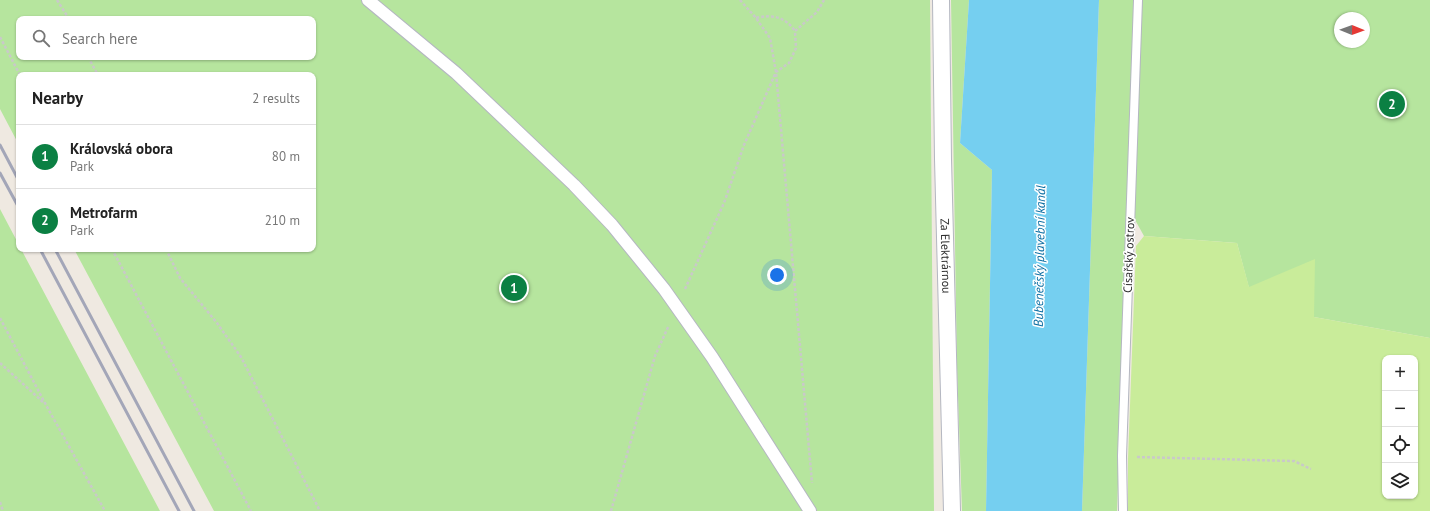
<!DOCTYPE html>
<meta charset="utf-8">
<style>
:root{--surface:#fff;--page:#f6f6f6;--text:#222;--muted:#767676;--line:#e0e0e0;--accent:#0b8043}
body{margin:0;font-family:"PT Sans",sans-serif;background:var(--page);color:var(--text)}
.controls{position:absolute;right:12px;bottom:12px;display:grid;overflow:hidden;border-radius:8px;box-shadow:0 1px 3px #0004}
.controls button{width:36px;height:36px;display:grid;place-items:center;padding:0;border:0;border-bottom:1px solid var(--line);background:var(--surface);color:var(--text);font:20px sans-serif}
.compass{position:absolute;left:1334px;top:12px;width:36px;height:36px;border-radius:50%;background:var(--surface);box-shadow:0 1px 3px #0004;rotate:91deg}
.you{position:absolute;left:777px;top:275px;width:14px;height:14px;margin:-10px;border:3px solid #fff;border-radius:50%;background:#1a73e8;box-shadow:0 0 0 6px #1a73e833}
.badge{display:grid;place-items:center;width:26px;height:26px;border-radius:50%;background:var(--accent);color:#fff;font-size:13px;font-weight:700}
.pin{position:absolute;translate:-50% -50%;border:2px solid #fff;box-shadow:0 1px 4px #0006}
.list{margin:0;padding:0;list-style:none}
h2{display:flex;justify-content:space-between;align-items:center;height:52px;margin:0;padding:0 16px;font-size:17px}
h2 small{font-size:13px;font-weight:400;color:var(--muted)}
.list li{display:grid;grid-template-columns:26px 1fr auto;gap:12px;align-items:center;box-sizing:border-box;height:64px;padding:0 16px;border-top:1px solid var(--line)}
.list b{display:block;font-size:15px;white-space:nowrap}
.list p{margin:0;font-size:13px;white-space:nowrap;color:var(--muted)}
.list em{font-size:13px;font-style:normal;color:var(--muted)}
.icon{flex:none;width:22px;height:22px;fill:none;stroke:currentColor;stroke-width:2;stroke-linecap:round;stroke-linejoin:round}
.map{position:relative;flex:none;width:1430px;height:511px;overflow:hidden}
.search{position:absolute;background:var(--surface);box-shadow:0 1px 3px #0004;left:16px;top:16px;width:300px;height:44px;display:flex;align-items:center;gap:10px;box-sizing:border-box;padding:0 14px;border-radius:8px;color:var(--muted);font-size:15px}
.panel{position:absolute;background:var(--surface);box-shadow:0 1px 3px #0004;left:16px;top:72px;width:300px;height:180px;border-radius:8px}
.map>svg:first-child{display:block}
.green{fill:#b6e59e;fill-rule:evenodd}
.pitch{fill:#c9ec9a;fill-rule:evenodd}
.water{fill:#75cff0}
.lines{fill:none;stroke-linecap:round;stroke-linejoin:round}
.service-casing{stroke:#b4b7c1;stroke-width:10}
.pedestrian-casing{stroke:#b4b7c1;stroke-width:14}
.minor-casing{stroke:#b4b7c1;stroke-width:18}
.path{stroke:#c9c9c9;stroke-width:2.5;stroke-dasharray:3 2;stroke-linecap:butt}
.service{stroke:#fff;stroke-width:8}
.pedestrian{stroke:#fff;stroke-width:12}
.minor{stroke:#fff;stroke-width:16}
.rail{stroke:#a3a6b8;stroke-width:3}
.labels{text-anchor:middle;stroke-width:3;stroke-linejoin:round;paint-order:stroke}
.street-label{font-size:12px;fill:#2e2e2e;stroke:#fff}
.water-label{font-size:13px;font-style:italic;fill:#0d6fa3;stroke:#fff}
</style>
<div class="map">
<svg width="1430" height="511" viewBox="0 0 1430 511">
<rect width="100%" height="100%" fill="#efe9e1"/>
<path class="green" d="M0,0H930L934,511H214L74,249H313V75H19V145L0,109ZM19,19H313V57H19Z
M951,0H969L960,143L992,170L986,511H962L957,367Z
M1099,0H1430V338L1314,317L1249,288L1237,243L1144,236L1134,218L1119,457L1117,511H1082ZM1340,18H1364V42H1340Z
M0,209L19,245V249H21L160,511H0Z"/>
<path class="pitch" d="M1144,236L1237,243L1249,287L1315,259L1314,317L1430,338V511H1128V459L1136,246ZM1385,358H1415V496H1385Z"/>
<path class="water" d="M969,0H1099L1082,511H986L992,170L960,143Z"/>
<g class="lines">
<defs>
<path id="service" d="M1123,511L1122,456L1138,0"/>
<path id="pedestrian" d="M368,0L456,73L574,185L612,225L664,289L712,357L810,511"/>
<g id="minor">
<path id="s1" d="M941,0L943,159L952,511"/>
</g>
</defs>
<use href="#service" class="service-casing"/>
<use href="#pedestrian" class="pedestrian-casing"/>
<use href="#minor" class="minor-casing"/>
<path class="path" d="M57,0L69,19
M740,0L756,18L770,38L776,72L812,483
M756,18C773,14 785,17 795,31
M0,37L20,75
M88,57L98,75
M112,249L251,511
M166,249L180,278L217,323L241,357L320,511
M685,289L724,203L744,145L776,72L789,63L796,48L795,31L817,12L824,0
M0,318L46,405L105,511
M0,363L44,403
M1137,457L1294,461L1311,469
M0,502L3,511
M611,511L655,356L669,325"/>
<use href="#service" class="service"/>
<use href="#pedestrian" class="pedestrian"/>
<use href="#minor" class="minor"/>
<path class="rail" d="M0,145L19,181
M0,173L19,208
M40,249L179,511
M55,249L194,511"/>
</g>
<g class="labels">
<g class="street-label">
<text transform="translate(1129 255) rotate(-88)" y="4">Císařský ostrov</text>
<text dy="4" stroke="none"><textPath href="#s1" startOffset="256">Za Elektrárnou</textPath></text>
</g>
<g class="water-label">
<text transform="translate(1039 256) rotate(-89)" y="5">Bubenečský plavební kanál</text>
</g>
</g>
</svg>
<div class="controls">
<button>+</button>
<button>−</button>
<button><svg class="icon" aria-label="locate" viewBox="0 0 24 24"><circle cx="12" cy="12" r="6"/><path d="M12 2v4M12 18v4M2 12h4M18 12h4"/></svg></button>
<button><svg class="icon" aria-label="layers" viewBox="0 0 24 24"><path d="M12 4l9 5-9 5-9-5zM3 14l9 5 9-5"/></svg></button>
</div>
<svg class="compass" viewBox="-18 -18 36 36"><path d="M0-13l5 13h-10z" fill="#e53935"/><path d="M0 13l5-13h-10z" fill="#767676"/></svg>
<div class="you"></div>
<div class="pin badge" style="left:514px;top:288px">1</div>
<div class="pin badge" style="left:1392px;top:104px">2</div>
<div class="search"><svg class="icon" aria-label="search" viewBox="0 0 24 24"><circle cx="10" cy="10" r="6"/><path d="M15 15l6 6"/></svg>Search here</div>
<section class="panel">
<h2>Nearby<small>2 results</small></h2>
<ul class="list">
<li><span class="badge">1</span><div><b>Královská obora</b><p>Park</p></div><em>80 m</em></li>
<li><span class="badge">2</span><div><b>Metrofarm</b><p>Park</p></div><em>210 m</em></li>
</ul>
</section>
</div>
